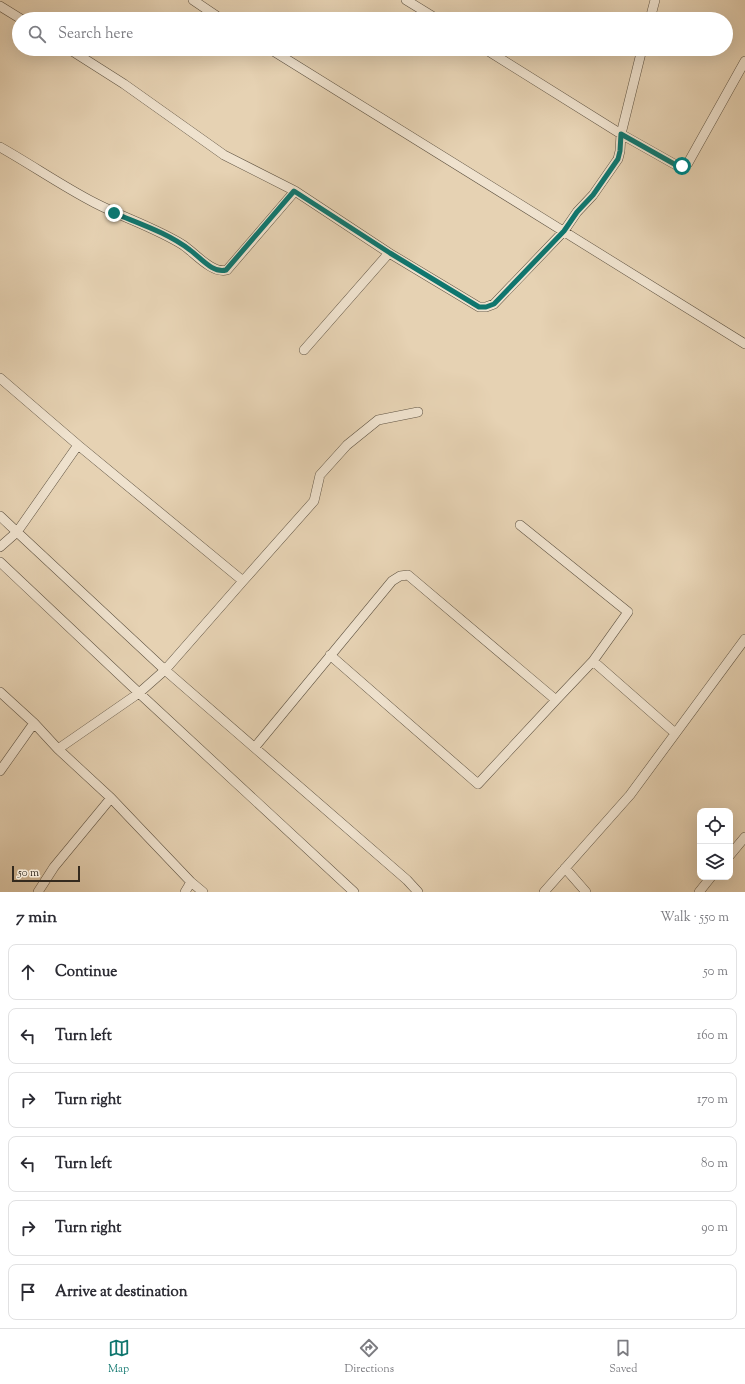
<!DOCTYPE html>
<meta charset="utf-8">
<style>
:root{--surface:#fff;--page:#f2f2f3;--text:#2b2b33;--muted:#7c7c81;--line:#e1e1e2;--accent:#0f766e}
body{margin:0;font-family:"Sorts Mill Goudy",serif;background:var(--page);color:var(--text)}
.controls{position:absolute;right:12px;bottom:12px;display:grid;overflow:hidden;border-radius:8px;box-shadow:0 4px 16px #0002}
.controls button{width:36px;height:36px;display:grid;place-items:center;padding:0;border:0;border-bottom:1px solid var(--line);background:var(--surface);color:var(--text);font:20px sans-serif}
.scale{position:absolute;left:12px;bottom:10px;width:68px;box-sizing:border-box;padding-left:4px;border:2px solid #342a1e;border-top:0;font-size:11px;line-height:14px;white-space:nowrap;color:#342a1e;-webkit-text-stroke:3px #efe2ce;paint-order:stroke}
.stop{position:absolute;width:12px;height:12px;margin:-9px;border:3px solid #0f766e;border-radius:50%;background:#fff}
.stop.end{background:#0f766e;border-color:#fff;box-shadow:0 1px 4px #0008}
.list{margin:0;padding:0;list-style:none}
h2{display:flex;justify-content:space-between;align-items:center;height:52px;margin:0;padding:0 16px;font-size:17px}
h2 small{font-size:13px;font-weight:400;color:var(--muted)}
.list li{display:grid;grid-template-columns:26px 1fr auto;gap:12px;align-items:center;box-sizing:border-box;height:56px;margin:0 8px 8px;padding:0 8px;border:1px solid var(--line);border-radius:8px}
.list b{display:block;font-size:15px;white-space:nowrap}
.list em{font-size:13px;font-style:normal;color:var(--muted)}
.icon{flex:none;width:22px;height:22px;fill:none;stroke:currentColor;stroke-width:2;stroke-linecap:round;stroke-linejoin:round}
.map{position:relative;flex:none;width:745px;height:892px;overflow:hidden}
.search{position:absolute;background:var(--surface);box-shadow:0 4px 16px #0002;left:12px;right:12px;top:12px;height:44px;display:flex;align-items:center;gap:10px;box-sizing:border-box;padding:0 14px;border-radius:22px;color:var(--muted);font-size:15px}
.sheet{height:436px;background:var(--surface)}
nav{display:flex;justify-content:space-around;align-items:center;box-sizing:border-box;height:56px;border-top:1px solid var(--line);background:var(--surface);font-size:11px;color:var(--muted)}
nav a{display:grid;justify-items:center;gap:2px}
nav .on{color:var(--accent)}
.map>svg:first-child{display:block}
.lines{fill:none;stroke-linecap:round;stroke-linejoin:round}
.street-casing{stroke:#605443;stroke-width:10}
.street{stroke:#efe2ce;stroke-width:9}
.route{stroke:#0f766e;stroke-width:5}
</style>
<div class="map">
<svg width="745" height="892" viewBox="0 0 745 892">
<rect width="100%" height="100%" fill="#e6d2b3"/>
<filter id="stains"><feTurbulence type="fractalNoise" baseFrequency=".005" numOctaves="4"/><feColorMatrix values="0 0 0 0 .2 0 0 0 0 .09 0 0 0 0 .02 0 0 0 .5 -.17"/></filter>
<radialGradient id="worn" r=".72"><stop offset=".6" stop-color="#630" stop-opacity="0"/><stop offset="1" stop-color="#630" stop-opacity=".3"/></radialGradient>
<g class="lines">
<defs>
<path id="street" d="M193,0L221,19
M406,0L437,19
M0,6L21,19
M650,19L655,0
M69,49L124,84L224,155L295,191
M270,49L745,344
M485,49L621,134L676,165L682,166L688,163L745,61
M0,147C32,165 62,186 95,203C124,218 156,228 183,245C195,253 212,274 227,270L295,191L389,253L479,307H486L494,304L564,231L577,212L593,195L618,159L620,151L621,134L642,49
M304,350L389,253
M0,378L78,445
M0,516L17,532L0,547
M520,525L628,612L593,661
M0,562L139,693L165,670L243,581L78,445L17,532L165,670L407,880L418,892
M243,581L314,501L320,475L347,445L378,420L418,412
M330,655L478,784L556,700
M0,692L34,723L58,749L111,798L191,882L203,892
M255,747L392,581L400,576L408,575L556,700L593,661L675,733
M58,749L139,693L354,892
M0,771L34,723
M730,855L745,837
M565,868L586,892
M38,892L54,867L111,798
M185,892L191,882
M544,892L630,795L745,639
M699,892L711,877"/>
</defs>
<use href="#street" class="street-casing"/>
<use href="#street" class="street"/>
</g>
<g class="lines">
<path class="route" d="M114,213C140,224 168,233 190,250C200,257 213,274 226,270L294,191L390,253L479,307H486L494,304L564,231L577,212L593,195L618,159L620,151L621,134L676,165L682,166"/>
</g>
<rect width="100%" height="100%" filter="url(#stains)"/>
<rect width="100%" height="100%" fill="url(#worn)"/>
</svg>
<div class="controls">
<button><svg class="icon" aria-label="locate" viewBox="0 0 24 24"><circle cx="12" cy="12" r="6"/><path d="M12 2v4M12 18v4M2 12h4M18 12h4"/></svg></button>
<button><svg class="icon" aria-label="layers" viewBox="0 0 24 24"><path d="M12 4l9 5-9 5-9-5zM3 14l9 5 9-5"/></svg></button>
</div>
<div class="scale">50 m</div>
<div class="stop" style="left:682px;top:166px"></div>
<div class="stop end" style="left:114px;top:213px"></div>
<div class="search"><svg class="icon" aria-label="search" viewBox="0 0 24 24"><circle cx="10" cy="10" r="6"/><path d="M15 15l6 6"/></svg>Search here</div>
</div>
<section class="sheet">
<h2>7 min<small>Walk · 550 m</small></h2>
<ul class="list">
<li><svg class="icon" aria-label="ahead" viewBox="0 0 24 24"><path d="M12 20V5M6 11l6-6 6 6"/></svg><div><b>Continue</b></div><em>50 m</em></li>
<li><svg class="icon" aria-label="left" viewBox="0 0 24 24"><path d="M17 20v-9H6M10 6l-5 5 5 5"/></svg><div><b>Turn left</b></div><em>160 m</em></li>
<li><svg class="icon" aria-label="right" viewBox="0 0 24 24"><path d="M7 20v-9h11M14 6l5 5-5 5"/></svg><div><b>Turn right</b></div><em>170 m</em></li>
<li><svg class="icon" aria-label="left" viewBox="0 0 24 24"><path d="M17 20v-9H6M10 6l-5 5 5 5"/></svg><div><b>Turn left</b></div><em>80 m</em></li>
<li><svg class="icon" aria-label="right" viewBox="0 0 24 24"><path d="M7 20v-9h11M14 6l5 5-5 5"/></svg><div><b>Turn right</b></div><em>90 m</em></li>
<li><svg class="icon" aria-label="arrive" viewBox="0 0 24 24"><path d="M6 21V4h12l-3 4 3 4H6"/></svg><div><b>Arrive at destination</b></div></li>
</ul>
</section>
<nav>
<a class="on"><svg class="icon" aria-label="map" viewBox="0 0 24 24"><path d="M3 6l6-2 6 2 6-2v14l-6 2-6-2-6 2zM9 4v14M15 6v14"/></svg>Map</a>
<a><svg class="icon" aria-label="directions" viewBox="0 0 24 24"><path d="M12 3l9 9-9 9-9-9zM9 14v-3h6M13 9l2 2-2 2"/></svg>Directions</a>
<a><svg class="icon" aria-label="saved" viewBox="0 0 24 24"><path d="M7 4h10v16l-5-4-5 4z"/></svg>Saved</a>
</nav>
